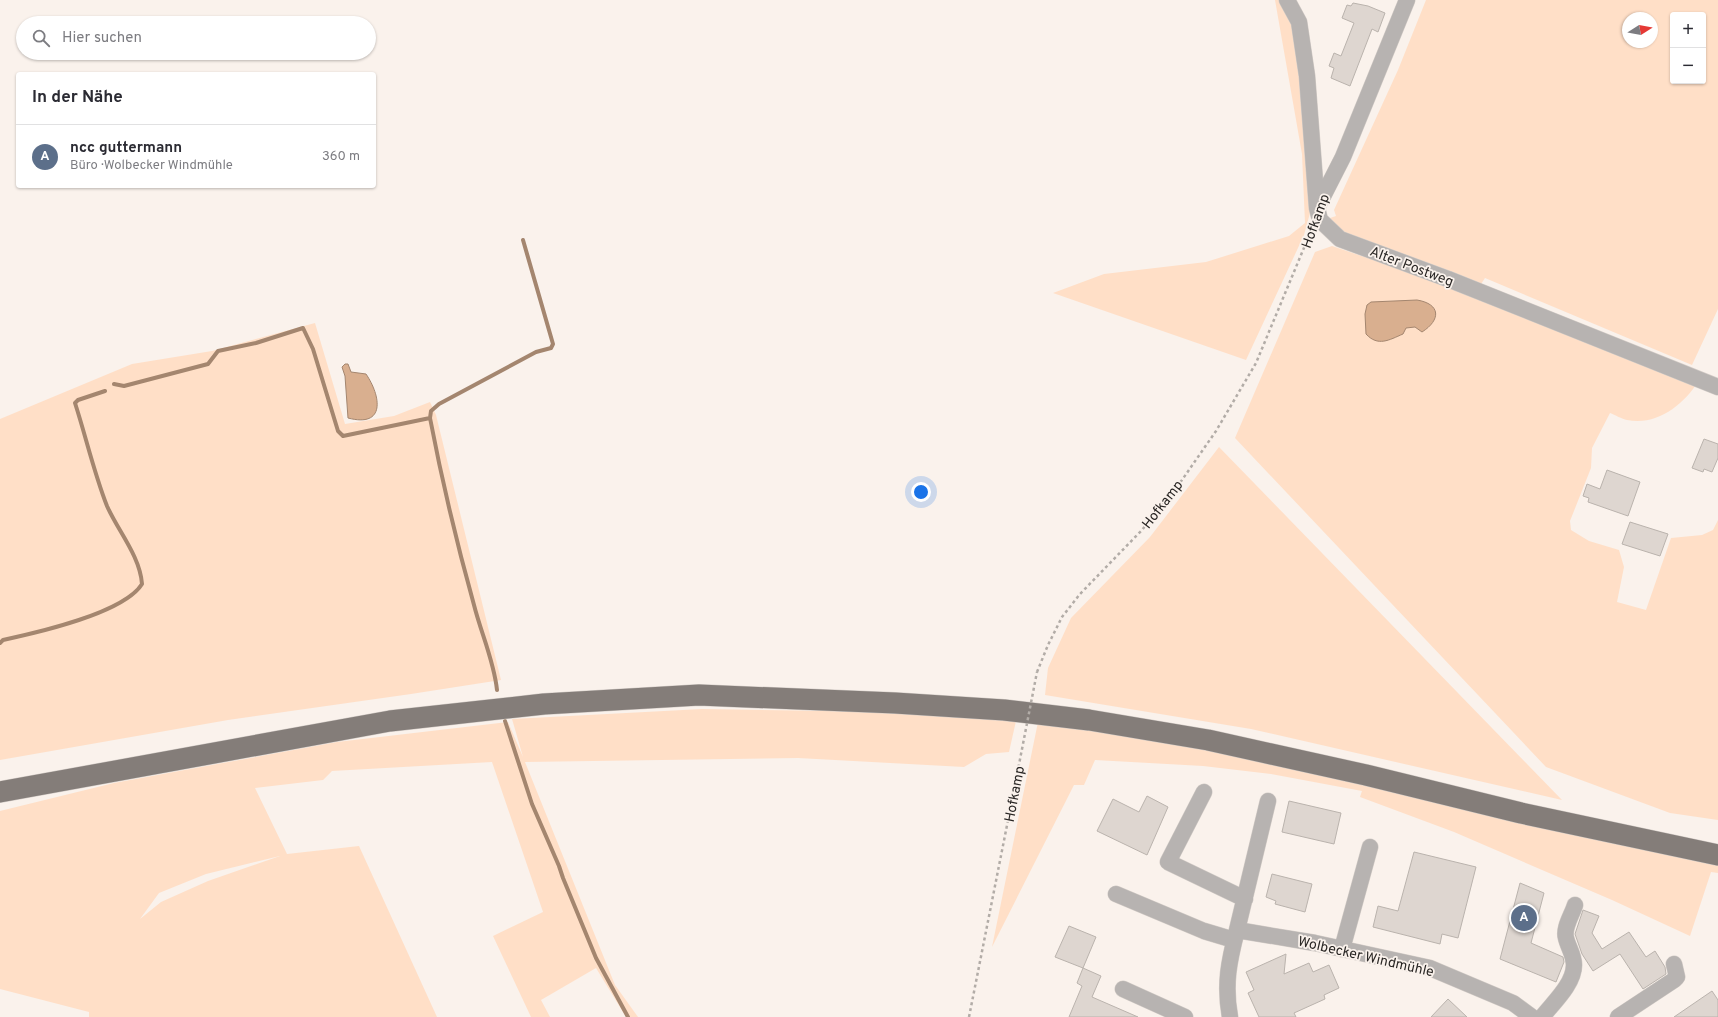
<!DOCTYPE html>
<html lang="de">
<meta charset="utf-8">
<style>
:root{--surface:#fff;--page:#f2f2f3;--text:#2b2b33;--muted:#7c7c81;--line:#e1e1e2;--accent:#3a55c7}
body{margin:0;font-family:Overpass,sans-serif;background:var(--page);color:var(--text)}
.controls{position:absolute;right:12px;top:12px;display:grid;overflow:hidden;border-radius:4px;box-shadow:0 1px 3px #0004}
.controls button{width:36px;height:36px;display:grid;place-items:center;padding:0;border:0;border-bottom:1px solid var(--line);background:var(--surface);color:var(--text);font:20px sans-serif}
.compass{position:absolute;left:1622px;top:12px;width:36px;height:36px;border-radius:50%;background:var(--surface);box-shadow:0 1px 3px #0004;rotate:79deg}
.you{position:absolute;left:921px;top:492px;width:14px;height:14px;margin:-10px;border:3px solid #fff;border-radius:50%;background:#1a73e8;box-shadow:0 0 0 6px #1a73e833}
.badge{display:grid;place-items:center;width:26px;height:26px;border-radius:50%;background:var(--accent);color:#fff;font-size:13px;font-weight:700}
.pin{position:absolute;translate:-50% -50%;border:2px solid #fff;box-shadow:0 1px 4px #0006}
.list{margin:0;padding:0;list-style:none}
h2{display:flex;justify-content:space-between;align-items:center;height:52px;margin:0;padding:0 16px;font-size:17px}
h2 small{font-size:13px;font-weight:400;color:var(--muted)}
.list li{display:grid;grid-template-columns:26px 1fr auto;gap:12px;align-items:center;box-sizing:border-box;height:64px;padding:0 16px;border-top:1px solid var(--line)}
.list b{display:block;font-size:15px;white-space:nowrap}
.list p{margin:0;font-size:13px;white-space:nowrap;color:var(--muted)}
.list em{font-size:13px;font-style:normal;color:var(--muted)}
.icon{flex:none;width:22px;height:22px;fill:none;stroke:currentColor;stroke-width:2;stroke-linecap:round;stroke-linejoin:round}
.map{position:relative;flex:none;width:1718px;height:1017px;overflow:hidden}
.search{position:absolute;background:var(--surface);box-shadow:0 1px 3px #0004;left:16px;top:16px;width:360px;height:44px;display:flex;align-items:center;gap:10px;box-sizing:border-box;padding:0 14px;border-radius:22px;color:var(--muted);font-size:15px}
.panel{position:absolute;background:var(--surface);box-shadow:0 1px 3px #0004;left:16px;top:72px;width:360px;height:116px;border-radius:4px}
.map>svg:first-child{display:block}
.green{fill:#ffdfc7;fill-rule:evenodd}
.water{fill:#d9af8f;stroke:#a4866f}
.lines{fill:none;stroke-linecap:round;stroke-linejoin:round}
.stream{stroke:#a4866f;stroke-width:4}
.building{fill:#ded6d0;stroke:#bab3ad}
.minor-casing{stroke:#d4cdc8;stroke-width:17}
.major-casing{stroke:#d4cdc8;stroke-width:22}
.path{stroke:#b2aca7;stroke-width:2.5;stroke-dasharray:3 3;stroke-linecap:butt}
.minor{stroke:#b7b3b1;stroke-width:16}
.major{stroke:#847d79;stroke-width:21}
.path-bridge{stroke:#b2aca7;stroke-width:2.5;stroke-dasharray:3 3;stroke-linecap:butt}
.labels{text-anchor:middle;stroke-width:3.5;stroke-linejoin:round;paint-order:stroke}
.street-label{font-size:14px;fill:#292624;stroke:#faf2ec}
</style>
<div class="map">
<svg width="1718" height="1017" viewBox="0 0 1718 1017">
<rect width="100%" height="100%" fill="#faf2ec"/>
<path class="green" d="M1275,0H1284L1296,40L1310,213L1304,235L1246,360L1053,293L1104,274L1206,262L1289,236L1305,223L1302,154Z
M1426,0H1718V309L1692,365L1485,278L1479,287L1348,234L1334,226L1327,219L1336,216L1334,210L1398,70ZM1673,15H1703V81H1673ZM1628,18H1652V42H1628Z
M1332,246L1445,284L1698,382C1683,405 1657,426 1627,420C1622,419 1615,415 1610,413L1592,448L1591,468L1570,521L1571,530L1589,541L1619,550L1624,567L1617,602L1646,610L1671,538L1702,535L1713,530L1718,520V820L1670,813L1546,767L1235,438L1315,252Z
M315,323L345,424L394,416L430,402L436,415L501,680L411,694L228,720L0,760V419L132,364L212,351Z
M1219,447L1562,800L1251,729L1045,695L1048,668L1071,618L1150,537Z
M702,709L895,712L1016,721L1009,752L986,754L964,767L798,758L525,762L615,985L638,1017H626L596,968L541,1000L550,1017H531L493,936L543,912L492,762L332,771L323,780L255,788L287,854L359,846L437,1017H89V1012L0,989V811L114,783L337,742L508,722L523,757L512,719ZM280,856L208,881L161,902L140,919L159,893L206,874Z
M1038,722C1268,755 1492,813 1718,865V873L1711,872L1690,936L1612,900L1454,832L1360,797L1362,791L1271,774L1203,766L1095,760L1084,785H1074L992,947Z"/>
<path class="water" d="M1417,300C1441,304 1441,320 1422,332L1415,327L1406,328L1403,334C1389,340 1378,347 1366,334L1365,314L1367,305L1371,302Z
M345,364H348L351,372L366,374C381,396 386,428 348,418L345,376L342,367Z"/>
<g class="lines">
<path class="stream" d="M114,384L124,386L208,364L218,351L256,343L303,328L313,349L338,431L343,436L430,418C442,481 457,544 474,605C481,633 494,661 497,690
M430,418L431,411L439,404L536,352L551,348L553,344L523,240
M0,643L3,640C36,633 124,613 142,584C140,556 118,531 107,506C94,473 86,437 75,403L78,400L105,391
M505,721L532,804L559,866L563,878L596,958L628,1017"/>
</g>
<path class="building" d="M1353,3L1368,6L1385,13L1378,32L1372,29L1350,86L1331,78L1334,68L1329,66L1334,53L1341,56L1354,23L1342,18L1347,5L1351,6Z
M1704,439L1718,444V458L1712,472L1704,469L1703,472L1692,468Z
M1607,470L1640,482L1628,516L1588,502L1589,498L1583,496L1587,484L1600,489Z
M1630,522L1668,534L1660,556L1622,544Z
M1147,796L1168,807L1147,855L1097,831L1113,799L1139,812Z
M1289,801L1341,813L1334,844L1282,832Z
M1414,852L1476,867L1458,938L1442,934L1440,944L1373,927L1378,906L1398,911Z
M1272,874L1312,884L1305,912L1275,904L1276,901L1266,897Z
M1520,883L1544,893L1531,943L1563,957L1564,962L1556,982L1500,959Z
M1583,910L1599,916L1592,933L1602,949L1629,932L1646,957L1655,951L1665,967L1666,974L1643,989L1620,954L1593,971L1582,954L1575,934Z
M1069,926L1096,937L1083,968L1101,976L1092,997L1138,1017H1069L1082,986L1077,983L1083,968L1055,957Z
M1286,954L1284,974L1309,963L1313,972L1329,965L1339,988L1324,995L1325,999L1294,1013L1296,1017H1259L1248,993L1254,990L1246,972Z
M1712,991L1718,1000V1017H1674Z
M1448,999L1467,1017H1431Z"/>
<g class="lines">
<defs>
<path id="minor" d="M1287,0L1299,22L1307,76L1317,208L1320,220L1340,239L1448,279L1718,387
M1317,208L1343,157L1407,0
M1204,792L1168,862L1245,899
M1116,894L1204,931L1234,940
M1237,930L1268,801
M1342,949L1370,847
M1123,989L1185,1017
M1230,1017C1224,984 1229,961 1237,930L1315,943L1430,968L1513,1003L1532,1017
M1542,1017C1553,1003 1574,984 1574,965C1574,955 1568,947 1566,938C1563,928 1572,915 1575,905
M1618,1017L1674,980L1677,977L1674,964"/>
<path id="major" d="M0,792L390,721L544,704L699,695L895,703L1004,710L1089,720L1208,740L1366,775L1521,813L1718,855"/>
</defs>
<use href="#minor" class="minor-casing"/>
<use href="#major" class="major-casing"/>
<path class="path" d="M1037,672L1048,645L1062,617L1080,594L1142,530L1182,480L1216,431L1256,363L1311,231
M969,1017L1015,785"/>
<use href="#minor" class="minor"/>
<use href="#major" class="major"/>
<path class="path-bridge" d="M1015,785L1037,672"/>
</g>
<g class="labels">
<g class="street-label">
<text transform="translate(1315 221) rotate(-70)" y="5">Hofkamp</text>
<text transform="translate(1412 266) rotate(21)" y="5">Alter Postweg</text>
<text transform="translate(1162 504) rotate(-52)" y="5">Hofkamp</text>
<text transform="translate(1014 794) rotate(-79)" y="5">Hofkamp</text>
<text transform="translate(1366 956) rotate(13)" y="5">Wolbecker Windmühle</text>
</g>
</g>
</svg>
<div class="controls">
<button>+</button>
<button>−</button>
</div>
<svg class="compass" viewBox="-18 -18 36 36"><path d="M0-13l5 13h-10z" fill="#e53935"/><path d="M0 13l5-13h-10z" fill="#7c7c81"/></svg>
<div class="you"></div>
<div class="pin badge" style="left:1524px;top:918px;background:#5c6f8a">A</div>
<div class="search"><svg class="icon" aria-label="search" viewBox="0 0 24 24"><circle cx="10" cy="10" r="6"/><path d="M15 15l6 6"/></svg>Hier suchen</div>
<section class="panel">
<h2>In der Nähe<small></small></h2>
<ul class="list">
<li><span class="badge" style="background:#5c6f8a">A</span><div><b>ncc guttermann</b><p>Büro · Wolbecker Windmühle</p></div><em>360 m</em></li>
</ul>
</section>
</div>
